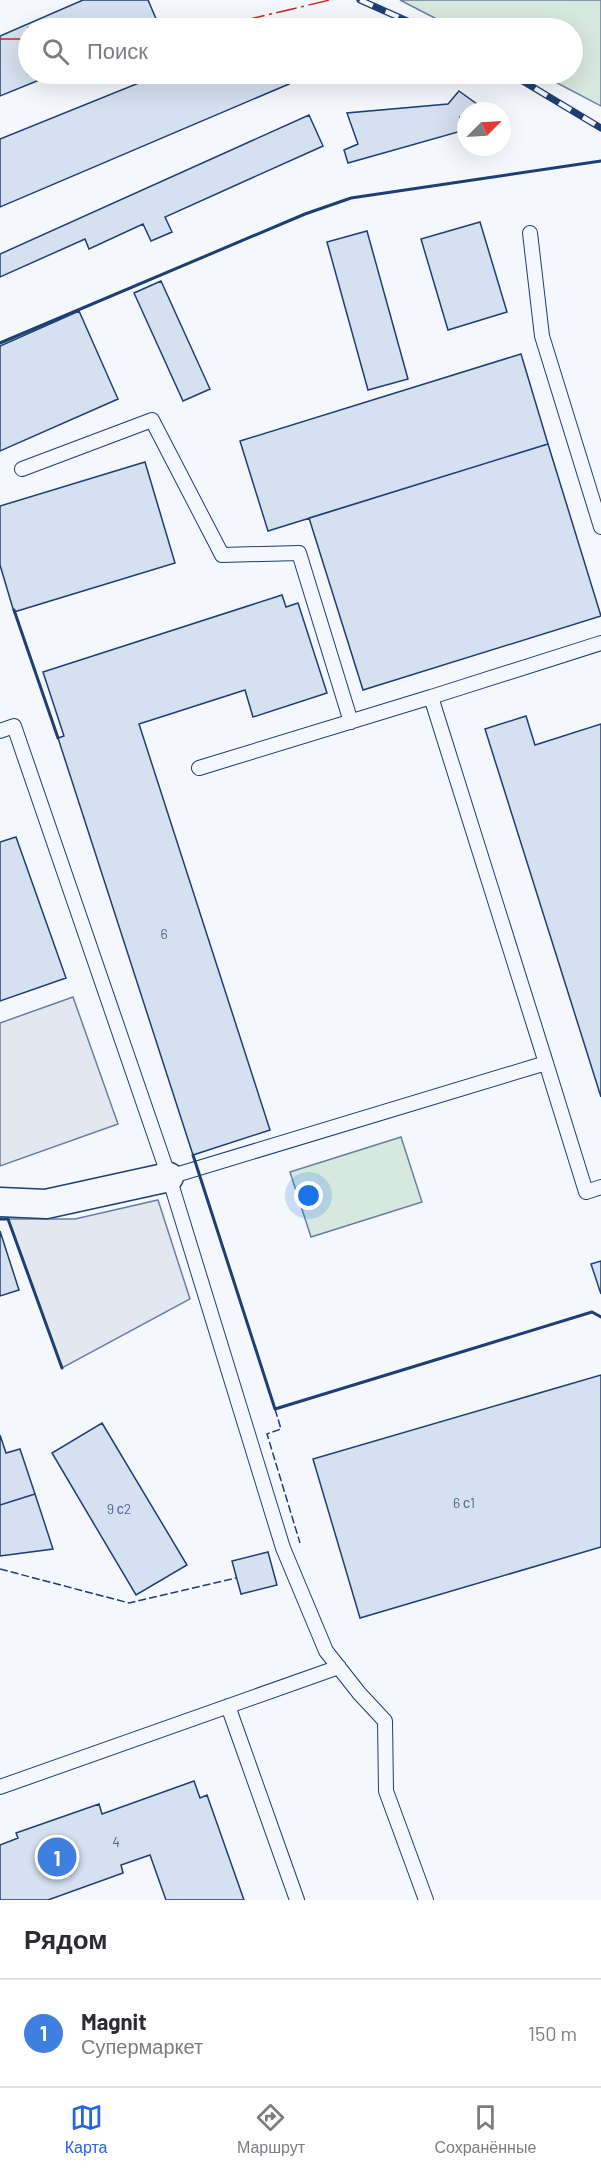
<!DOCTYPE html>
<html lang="ru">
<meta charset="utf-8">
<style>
:root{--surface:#fff;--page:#f2f2f3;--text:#2b2b33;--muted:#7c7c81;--line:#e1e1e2;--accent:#2563eb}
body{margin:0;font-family:Barlow,sans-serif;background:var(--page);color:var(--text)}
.compass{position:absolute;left:457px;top:102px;width:54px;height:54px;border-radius:50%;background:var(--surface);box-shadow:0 6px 24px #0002;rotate:66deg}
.you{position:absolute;left:309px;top:1196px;width:21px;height:21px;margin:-15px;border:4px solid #fff;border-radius:50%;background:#1a73e8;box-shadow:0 0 0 9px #1a73e833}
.badge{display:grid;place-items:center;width:39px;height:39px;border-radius:50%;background:var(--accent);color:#fff;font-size:20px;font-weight:700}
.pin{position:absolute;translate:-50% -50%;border:3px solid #fff;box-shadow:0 2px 6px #0006}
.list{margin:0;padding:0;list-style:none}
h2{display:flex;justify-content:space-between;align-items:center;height:78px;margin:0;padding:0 24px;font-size:26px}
h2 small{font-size:20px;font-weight:400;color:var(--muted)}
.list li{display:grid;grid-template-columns:39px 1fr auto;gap:18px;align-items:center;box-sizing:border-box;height:108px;padding:0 24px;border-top:2px solid var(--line)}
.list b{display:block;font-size:22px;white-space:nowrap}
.list p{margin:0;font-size:20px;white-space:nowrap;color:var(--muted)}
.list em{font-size:20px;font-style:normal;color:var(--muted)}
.icon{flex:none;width:33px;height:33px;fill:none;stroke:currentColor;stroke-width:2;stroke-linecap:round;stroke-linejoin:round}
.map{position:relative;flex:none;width:601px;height:1900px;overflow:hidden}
.search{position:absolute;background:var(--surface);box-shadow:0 6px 24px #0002;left:18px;right:18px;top:18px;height:66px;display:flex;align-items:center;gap:15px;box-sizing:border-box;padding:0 21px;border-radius:33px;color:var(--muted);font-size:22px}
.sheet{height:186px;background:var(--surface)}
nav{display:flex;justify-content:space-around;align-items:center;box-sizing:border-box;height:84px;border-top:2px solid var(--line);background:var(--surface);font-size:16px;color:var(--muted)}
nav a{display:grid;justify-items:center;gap:3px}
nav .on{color:var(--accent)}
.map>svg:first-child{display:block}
.green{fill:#d7e8df;stroke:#687fa3;stroke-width:1.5}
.parking{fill:#e3e8f0;stroke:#687fa3;stroke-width:1.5}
.building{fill:#d5e0f0;stroke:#1d3f73;stroke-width:1.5}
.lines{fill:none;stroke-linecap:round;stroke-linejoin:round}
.service-casing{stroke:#1d3f73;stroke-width:16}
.minor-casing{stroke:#1d3f73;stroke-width:31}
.service{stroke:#f4f7fb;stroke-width:14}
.minor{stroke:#f4f7fb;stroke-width:28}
.rail-casing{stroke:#1d3f73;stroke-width:7}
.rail{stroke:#f4f7fb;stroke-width:4.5;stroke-dasharray:14;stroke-linecap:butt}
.fence{stroke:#1d3f73;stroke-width:1.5;stroke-dasharray:8 3;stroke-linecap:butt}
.wall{stroke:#1d3f73;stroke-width:3}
.power{stroke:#c62828;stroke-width:1.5;stroke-dasharray:21 4.5 3 4.5;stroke-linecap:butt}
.labels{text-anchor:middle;stroke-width:4.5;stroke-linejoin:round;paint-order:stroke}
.number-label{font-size:14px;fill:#4b6792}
</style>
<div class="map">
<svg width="601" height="1900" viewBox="0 0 601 1900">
<rect width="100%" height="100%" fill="#f4f7fb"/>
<path class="green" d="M400,0H601V106L540,74H572V28H454Z
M401,1137L422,1202L311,1237L290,1172Z"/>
<path class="parking" d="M73,997L118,1124L0,1166V1023Z
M158,1200L190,1299L62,1368L8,1219H75Z"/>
<path class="building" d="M83,0H148L160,28H28V74H54L0,96V36Z
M161,74H284L289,84L0,207V139Z
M459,91L481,107L479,111H466V121L460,117L458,132L348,163L344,150L358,144L347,113L448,104Z
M309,115L323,146L165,217L172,232L151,241L143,224L89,249L85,239L0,277V254Z
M480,222L507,312L448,330L421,239Z
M367,231L408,379L368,390L327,242Z
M161,281L210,389L183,401L134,293Z
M79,311L118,399L0,451V346Z
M521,354L548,444L268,531L240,441Z
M548,444L601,616L363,690L309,518Z
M145,462L175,563L14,612L0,565V506Z
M282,595L286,607L298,603L327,693L253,717L245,690L139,724L270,1130L193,1155L58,738L64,736L43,672Z
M526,716L535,745L601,724V1097L485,729Z
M16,837L66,978L0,1001V842Z
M0,1231L19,1290L0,1296Z
M601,1261V1294L591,1264Z
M601,1375V1547L360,1618L313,1459Z
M102,1423L187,1565L136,1595L52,1453Z
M0,1435L6,1453L20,1449L35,1494L0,1505Z
M35,1494L53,1549L0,1556V1505Z
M268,1552L277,1585L241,1594L232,1561Z
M194,1781L200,1798L207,1795L244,1900H166L150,1855L121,1865L123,1873L48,1900H0V1845L18,1838L16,1833L99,1804L102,1814Z"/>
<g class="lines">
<defs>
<path id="service" d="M530,233L542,336L601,527
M22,469L152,420L222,555L299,553L351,722
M431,697L601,643
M0,731L14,726L169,1177L283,1548L326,1651L359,1693L385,1721L386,1791L426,1900
M199,768L431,697L546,1063
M169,1177L546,1063L586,1192L601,1187
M228,1706L297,1900
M0,1787L339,1667"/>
<path id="minor" d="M0,1202L46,1204L169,1177"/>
</defs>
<use href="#service" class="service-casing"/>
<use href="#minor" class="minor-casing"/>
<use href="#service" class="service"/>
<use href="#minor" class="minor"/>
<defs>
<path id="rail" d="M360,0L423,28
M511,74L601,128"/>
</defs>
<use href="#rail" class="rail-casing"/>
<use href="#rail" class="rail"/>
<path class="fence" d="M275,1409L281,1429L267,1434L300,1543
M0,1569L129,1603L236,1578"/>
<path class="wall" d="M0,343L305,214L351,198L601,161
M14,610L58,738
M193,1155L275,1409L592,1312L601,1317
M0,1219H8L62,1368"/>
<path class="power" d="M212,28L330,0
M0,39H28"/>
</g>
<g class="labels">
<g class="number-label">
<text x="164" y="939">6</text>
<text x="464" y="1508">6 с1</text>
<text x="119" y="1514">9 с2</text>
<text x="116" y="1847">4</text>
</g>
</g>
</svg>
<svg class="compass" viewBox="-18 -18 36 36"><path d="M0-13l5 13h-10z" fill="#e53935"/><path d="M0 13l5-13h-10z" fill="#7c7c81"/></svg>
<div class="you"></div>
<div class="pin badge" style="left:57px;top:1857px;background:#3f7fe0">1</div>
<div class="search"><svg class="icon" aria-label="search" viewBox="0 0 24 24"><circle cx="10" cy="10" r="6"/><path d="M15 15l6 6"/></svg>Поиск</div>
</div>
<section class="sheet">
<h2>Рядом<small></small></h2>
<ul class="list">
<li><span class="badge" style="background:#3f7fe0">1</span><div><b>Magnit</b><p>Супермаркет</p></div><em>150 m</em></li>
</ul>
</section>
<nav>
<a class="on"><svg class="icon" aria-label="map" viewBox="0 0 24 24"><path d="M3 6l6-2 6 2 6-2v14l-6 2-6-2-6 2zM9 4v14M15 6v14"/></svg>Карта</a>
<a><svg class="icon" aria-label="directions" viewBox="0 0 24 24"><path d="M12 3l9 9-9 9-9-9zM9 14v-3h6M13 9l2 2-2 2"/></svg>Маршрут</a>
<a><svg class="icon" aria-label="saved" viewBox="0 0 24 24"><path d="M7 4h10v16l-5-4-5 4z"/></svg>Сохранённые</a>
</nav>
